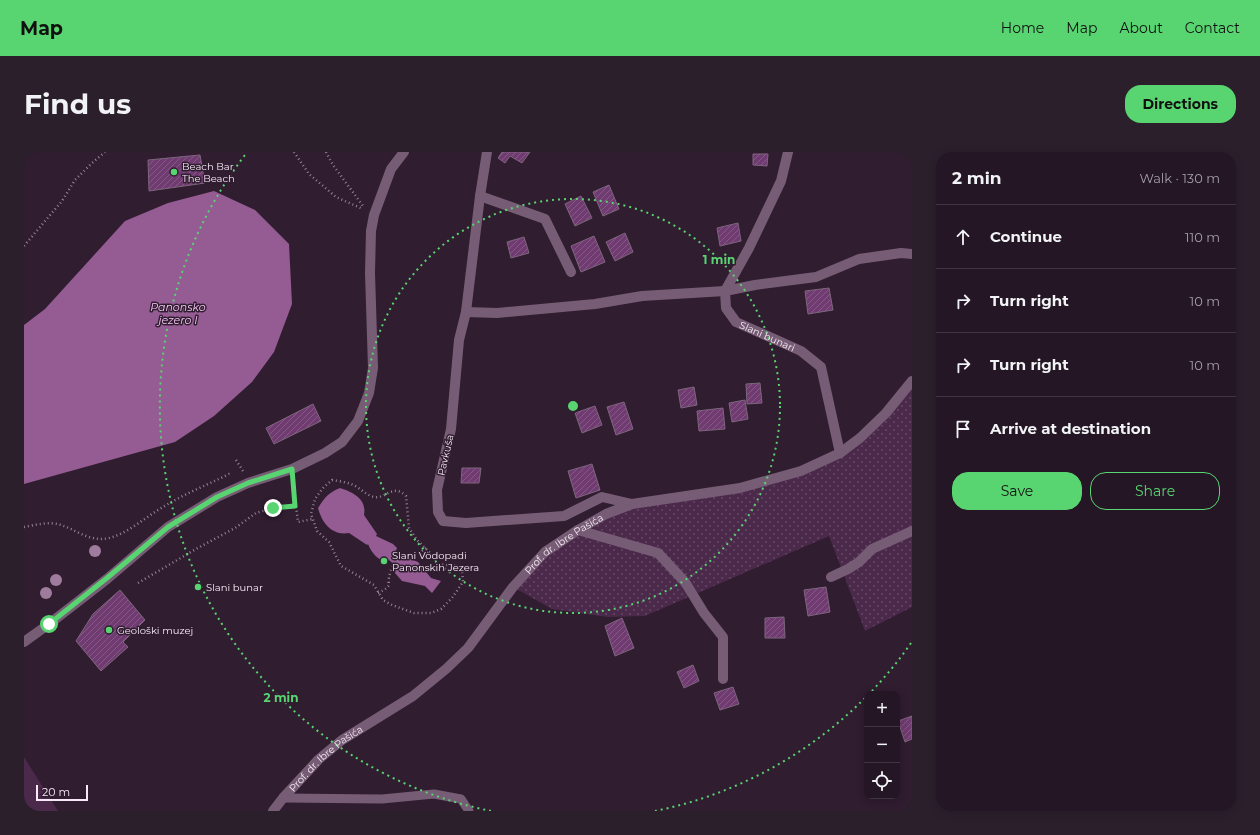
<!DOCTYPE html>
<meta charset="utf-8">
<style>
:root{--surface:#241624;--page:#2c1f2c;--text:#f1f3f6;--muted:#a39fa6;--line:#413541;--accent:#58d570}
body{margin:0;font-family:Montserrat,sans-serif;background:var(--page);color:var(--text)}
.controls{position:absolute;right:12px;bottom:12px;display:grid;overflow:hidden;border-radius:8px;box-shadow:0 2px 10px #0003}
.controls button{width:36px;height:36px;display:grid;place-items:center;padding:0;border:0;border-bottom:1px solid var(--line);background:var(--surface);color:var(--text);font:20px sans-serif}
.scale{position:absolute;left:12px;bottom:10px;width:52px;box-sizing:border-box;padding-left:4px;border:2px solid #f7eaf6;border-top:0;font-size:11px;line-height:14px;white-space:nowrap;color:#f7eaf6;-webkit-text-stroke:3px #301d30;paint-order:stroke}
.stop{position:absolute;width:12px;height:12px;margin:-9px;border:3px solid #58d570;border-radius:50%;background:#fff}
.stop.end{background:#58d570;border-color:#fff;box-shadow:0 1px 4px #0008}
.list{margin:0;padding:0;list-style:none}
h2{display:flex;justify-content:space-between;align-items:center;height:52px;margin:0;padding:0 16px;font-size:17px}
h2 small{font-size:13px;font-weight:400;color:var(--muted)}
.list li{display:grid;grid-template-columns:26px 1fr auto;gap:12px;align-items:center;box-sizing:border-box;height:64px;padding:0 16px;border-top:1px solid var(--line)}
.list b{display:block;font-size:15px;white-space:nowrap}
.list em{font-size:13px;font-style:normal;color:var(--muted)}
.actions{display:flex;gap:8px;padding:12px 16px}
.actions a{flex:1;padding:9px 0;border:1px solid var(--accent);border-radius:16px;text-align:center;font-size:14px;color:var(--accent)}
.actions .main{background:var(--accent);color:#111}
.icon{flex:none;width:22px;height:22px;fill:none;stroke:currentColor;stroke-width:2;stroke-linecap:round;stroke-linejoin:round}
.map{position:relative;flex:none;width:888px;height:659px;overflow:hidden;border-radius:16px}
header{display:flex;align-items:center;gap:24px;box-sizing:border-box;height:56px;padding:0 20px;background:var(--accent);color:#111}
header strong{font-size:19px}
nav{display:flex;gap:22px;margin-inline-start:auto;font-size:14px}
.intro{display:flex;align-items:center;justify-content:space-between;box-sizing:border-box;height:96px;padding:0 24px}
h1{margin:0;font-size:28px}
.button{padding:10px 18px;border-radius:16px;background:var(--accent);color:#111;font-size:14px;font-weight:700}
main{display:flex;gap:24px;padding:0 24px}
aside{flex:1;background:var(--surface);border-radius:16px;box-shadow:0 2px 10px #0003}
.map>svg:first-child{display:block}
.grass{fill:url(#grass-dots)}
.park{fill:#4b294b}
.water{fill:#945c93}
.building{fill:url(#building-hatch);stroke:#7d667d}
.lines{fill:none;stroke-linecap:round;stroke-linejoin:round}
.path{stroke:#958595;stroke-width:2.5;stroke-dasharray:1 3;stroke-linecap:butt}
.service{stroke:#765d75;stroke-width:9}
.pedestrian{stroke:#765d75;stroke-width:10}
.minor{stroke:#765d75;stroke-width:10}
.tertiary{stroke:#765d75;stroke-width:10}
.tree{fill:#9f7c9d}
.route{stroke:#58d570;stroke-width:5}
.ring{fill:none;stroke:#58d570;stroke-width:2;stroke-dasharray:2 4}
.poi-dot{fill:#58d570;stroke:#301d30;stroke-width:1.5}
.labels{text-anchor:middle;stroke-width:3;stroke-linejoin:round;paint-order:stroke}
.poi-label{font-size:10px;fill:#f7eaf6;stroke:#301d30;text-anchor:start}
.street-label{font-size:10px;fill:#f7eaf6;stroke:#301d30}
.water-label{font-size:11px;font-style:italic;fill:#f6c6f4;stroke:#301d30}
.centre{fill:#58d570;stroke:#301d30;stroke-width:2}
.ring-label{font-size:12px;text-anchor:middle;font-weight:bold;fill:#58d570;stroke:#301d30;stroke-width:3;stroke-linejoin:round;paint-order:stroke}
</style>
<header>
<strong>Map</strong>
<nav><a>Home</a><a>Map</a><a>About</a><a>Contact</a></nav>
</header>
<div class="intro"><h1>Find us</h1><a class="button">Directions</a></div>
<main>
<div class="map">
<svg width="888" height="659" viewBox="0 0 888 659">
<defs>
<pattern id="grass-dots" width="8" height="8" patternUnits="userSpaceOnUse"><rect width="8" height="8" fill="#4b294b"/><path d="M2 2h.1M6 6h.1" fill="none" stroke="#664866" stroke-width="1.8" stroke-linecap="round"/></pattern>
<pattern id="building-hatch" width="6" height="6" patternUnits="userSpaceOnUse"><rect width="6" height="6" fill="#703b70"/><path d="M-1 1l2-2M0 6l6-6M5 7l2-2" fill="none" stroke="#855885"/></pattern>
</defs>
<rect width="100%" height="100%" fill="#301d30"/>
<path class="grass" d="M888,229V455L841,479L805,384L621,464L584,465L528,457L489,435L521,400L582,362L716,336L816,301Z"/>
<path class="park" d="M0,605L34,659H0Z"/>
<path class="water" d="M190,39L231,58L265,92L268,152L250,200L228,230L190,264L151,290L0,332V173L21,157L101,69L144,51Z
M316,336C329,340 343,347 340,363L353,382L352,384L369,392L373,396L371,401L381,407H387L394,410L407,426L417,429L408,441L401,434L378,429L371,421L372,414L365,408L362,411C353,406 348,402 344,392L343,393L325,381C308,384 298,371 294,356C301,345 304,341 316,336Z"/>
<path class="building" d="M478,0H506L498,11L486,4L481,11L474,6Z
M729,2H744L743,14L729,13Z
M176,3L181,31L125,39L124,8Z
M585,33L595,57L579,64L569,40Z
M557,44L568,66L551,74L541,52Z
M714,71L717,89L696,94L693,76Z
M601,81L609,100L591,109L582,90Z
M570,84L581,110L557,120L547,94Z
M500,85L505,101L487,106L483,90Z
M805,136L809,158L784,162L781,139Z
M736,231L738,251L723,252L722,232Z
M670,235L673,253L657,256L654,238Z
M721,248L724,267L708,270L705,251Z
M600,250L609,277L592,283L583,255Z
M289,252L297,269L250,292L242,276Z
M571,254L578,273L558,281L551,261Z
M699,256L701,277L675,279L673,259Z
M568,312L576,338L552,346L544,319Z
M438,316H457L455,331H437Z
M802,435L806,460L784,464L780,438Z
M96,438L121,468L99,490L104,495L77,519L52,489L69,462Z
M760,465L761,486H741V466Z
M598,466L610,496L591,504L581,474Z
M669,513L675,529L660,536L653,520Z
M709,535L715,552L696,558L690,541Z
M888,564V587L881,590L874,569Z"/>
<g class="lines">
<path class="path" d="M270,0L285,22L312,45L339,57
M302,0L309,13L339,54
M0,94L38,49L51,28L68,11L81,0
M212,308L219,319
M308,328C314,329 321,330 327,332C335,335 342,343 350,345C362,347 369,331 382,344L385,376L393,388L409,404L413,412L434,414L438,417L439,430L428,446L417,457L407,461H390L368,453L359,448L350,433L317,414L305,390L293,379L287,362L291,347L299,336Z
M269,331L274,370L289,367
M0,375C11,373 26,369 37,373C50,377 62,387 77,387C98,387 121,365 139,355C160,342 183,333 205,322H208
M114,431L172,397L211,376L232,361L249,356L271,354
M354,441C370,433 362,435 366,421C368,414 373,409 377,404L395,401L402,396"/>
<path class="service" d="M259,646L358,647L410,642L437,647L445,659"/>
<path class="pedestrian" d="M0,490L25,472L83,427L144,375L193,345L224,331L268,317L301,301L318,290L334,269L345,241L349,216L346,121L347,79L350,63L367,17L380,0"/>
<g class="minor">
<path d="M463,0L456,44L442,160L435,188L427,277L413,338L414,360L419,369L442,371L540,364L578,345L608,352"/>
<path id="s1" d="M764,0L757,29L725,96L701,139L702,156L712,170L777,199L797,215L816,301"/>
<path d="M456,44L521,67L547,120"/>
<path d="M442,160L473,161L571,152L618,144L701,139L731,133L792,125L835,107L877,101L888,102"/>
<path d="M554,378L634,401L661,430L680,461L699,485V527"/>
<path d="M807,425L824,417L835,410L848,397L888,379"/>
</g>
<path class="tertiary" id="s2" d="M249,659L259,646L295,607L318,588L389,544L422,517L444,496L489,435L521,400L554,378L582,362L608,352L716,336L777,319L816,301L836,286L862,261L888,229"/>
</g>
<g class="tree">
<circle cx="71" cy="399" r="6"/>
<circle cx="32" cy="428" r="6"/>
<circle cx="22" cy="441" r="6"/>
</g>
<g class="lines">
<path class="route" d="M25,472L83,426L144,375L193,345L224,331L268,317L271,354L249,356"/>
</g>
<g class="ring">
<circle cx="549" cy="254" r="207"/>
<path d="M887 491A413 413 0 0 1 846 541M841 546A413 413 0 0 1 631 659M467 659A413 413 0 0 1 221 3"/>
</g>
<g class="poi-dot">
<circle cx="150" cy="20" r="4"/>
<circle cx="360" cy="409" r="4"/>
<circle cx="174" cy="435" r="4"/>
<circle cx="85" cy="478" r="4"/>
</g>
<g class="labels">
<g class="poi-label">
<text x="158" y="18">Beach Bar<tspan x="158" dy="12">The Beach</tspan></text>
<text x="368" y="407">Slani Vodopadi<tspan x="368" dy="12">Panonskih Jezera</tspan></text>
<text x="182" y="439">Slani bunar</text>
<text x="93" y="482">Geološki muzej</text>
</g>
<g class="street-label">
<text dy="4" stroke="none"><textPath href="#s1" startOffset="222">Slani bunari</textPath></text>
<text transform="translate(421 303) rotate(-77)" y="4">Pavkuša</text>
<text dy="4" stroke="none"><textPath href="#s2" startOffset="399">Prof. dr. Ibre Pašića</textPath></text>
<text dy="4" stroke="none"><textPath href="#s2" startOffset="75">Prof. dr. Ibre Pašića</textPath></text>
</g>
<g class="water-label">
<text x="154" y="159">Panonsko<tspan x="154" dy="13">jezero I</tspan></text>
</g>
</g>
<circle cx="549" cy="254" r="6" class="centre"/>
<g class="ring-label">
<text x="695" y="112">1 min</text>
<text x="257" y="550">2 min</text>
</g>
</svg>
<div class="controls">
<button>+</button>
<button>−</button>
<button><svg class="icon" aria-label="locate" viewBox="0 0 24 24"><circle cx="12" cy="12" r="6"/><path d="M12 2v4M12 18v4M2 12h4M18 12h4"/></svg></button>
</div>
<div class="scale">20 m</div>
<div class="stop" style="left:25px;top:472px"></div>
<div class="stop end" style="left:249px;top:356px"></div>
</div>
<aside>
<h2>2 min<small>Walk · 130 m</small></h2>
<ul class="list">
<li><svg class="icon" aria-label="ahead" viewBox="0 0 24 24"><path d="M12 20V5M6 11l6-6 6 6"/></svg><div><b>Continue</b></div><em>110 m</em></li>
<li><svg class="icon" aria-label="right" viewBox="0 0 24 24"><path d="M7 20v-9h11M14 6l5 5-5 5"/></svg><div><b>Turn right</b></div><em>10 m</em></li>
<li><svg class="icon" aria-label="right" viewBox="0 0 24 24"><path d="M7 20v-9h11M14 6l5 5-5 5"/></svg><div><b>Turn right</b></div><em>10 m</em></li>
<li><svg class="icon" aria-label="arrive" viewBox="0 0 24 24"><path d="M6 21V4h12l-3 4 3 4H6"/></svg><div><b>Arrive at destination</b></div></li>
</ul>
<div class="actions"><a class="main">Save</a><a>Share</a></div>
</aside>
</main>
